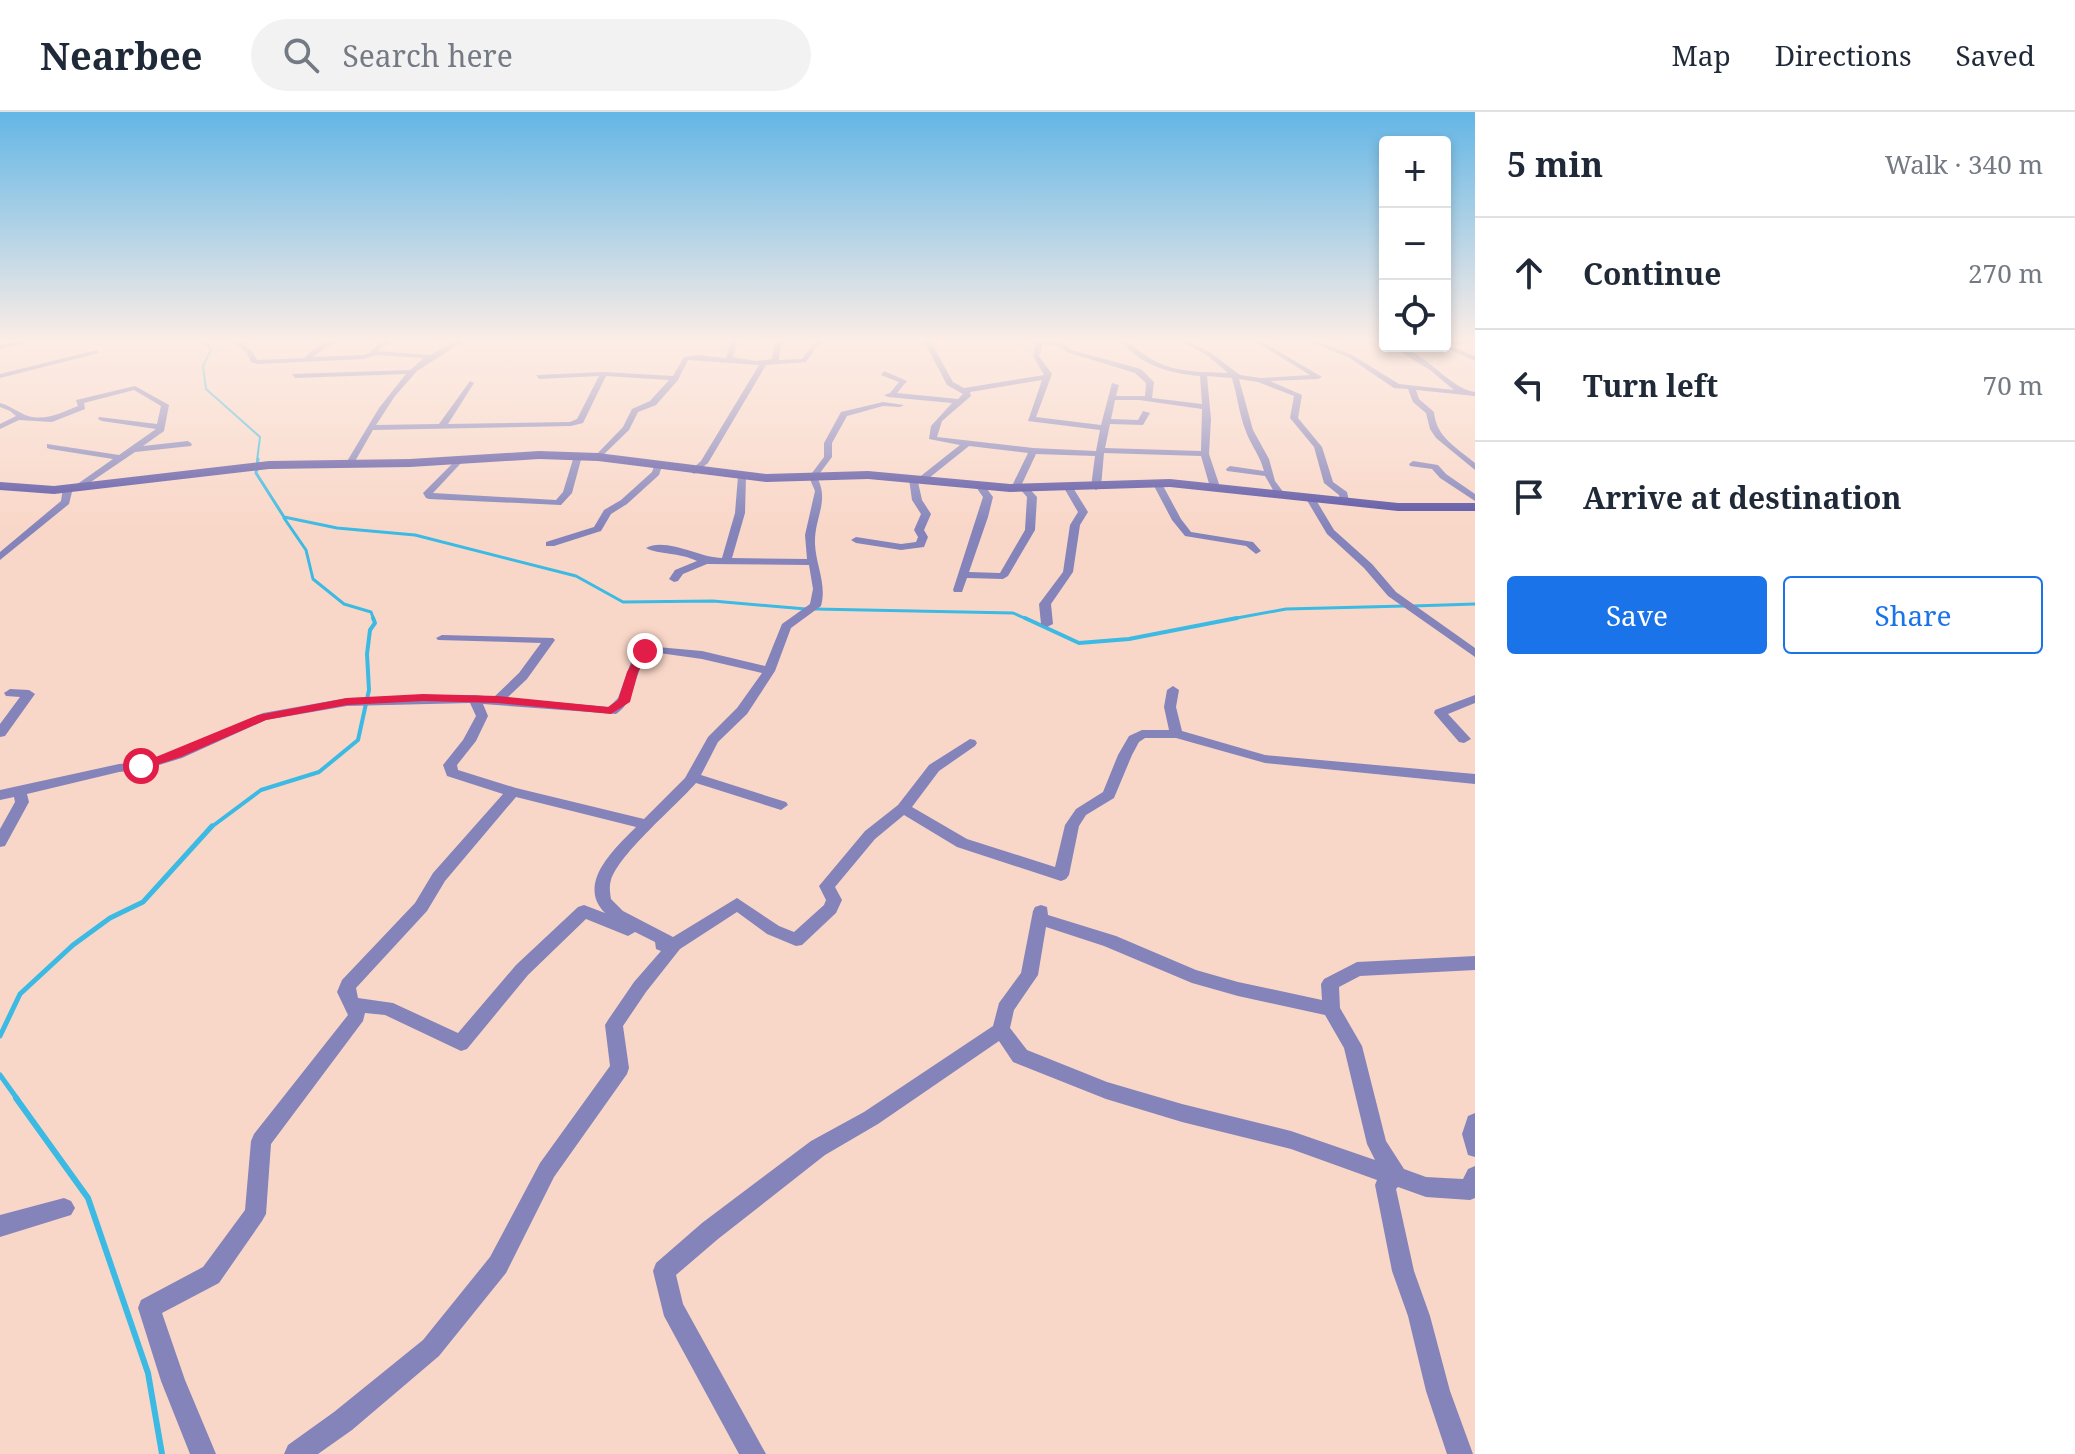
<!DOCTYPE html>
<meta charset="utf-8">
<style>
:root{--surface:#fff;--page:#f2f2f3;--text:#1f2937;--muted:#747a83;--line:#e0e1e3;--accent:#1a73e8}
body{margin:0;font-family:"Noto Serif",serif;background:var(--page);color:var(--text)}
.controls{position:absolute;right:24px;top:24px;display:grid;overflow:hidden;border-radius:8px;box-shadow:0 4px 12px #0003}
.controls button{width:72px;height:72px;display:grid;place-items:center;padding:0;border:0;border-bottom:2px solid var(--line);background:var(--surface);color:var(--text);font:40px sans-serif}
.stop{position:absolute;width:24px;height:24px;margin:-18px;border:6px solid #e11d48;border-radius:50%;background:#fff}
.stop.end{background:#e11d48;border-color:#fff;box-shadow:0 2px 8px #0008}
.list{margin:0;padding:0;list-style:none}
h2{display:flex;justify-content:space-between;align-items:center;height:104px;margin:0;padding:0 32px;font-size:34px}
h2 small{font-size:26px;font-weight:400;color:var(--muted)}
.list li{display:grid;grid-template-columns:52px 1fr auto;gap:24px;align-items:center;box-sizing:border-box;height:112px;padding:0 32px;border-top:2px solid var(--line)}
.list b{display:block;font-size:30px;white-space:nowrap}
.list em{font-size:26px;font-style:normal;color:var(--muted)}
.actions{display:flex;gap:16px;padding:24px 32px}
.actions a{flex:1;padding:18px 0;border:2px solid var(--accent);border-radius:8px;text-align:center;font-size:28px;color:var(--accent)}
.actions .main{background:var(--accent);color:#fff}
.icon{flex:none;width:44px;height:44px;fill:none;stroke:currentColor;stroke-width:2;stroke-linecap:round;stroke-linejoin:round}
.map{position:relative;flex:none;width:1475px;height:1342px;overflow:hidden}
header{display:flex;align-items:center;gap:48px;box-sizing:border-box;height:112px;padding:0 40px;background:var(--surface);border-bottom:2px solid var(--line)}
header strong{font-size:38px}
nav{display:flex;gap:44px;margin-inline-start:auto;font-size:28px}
.search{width:560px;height:72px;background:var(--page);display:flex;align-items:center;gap:20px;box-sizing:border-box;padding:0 28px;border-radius:44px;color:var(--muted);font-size:30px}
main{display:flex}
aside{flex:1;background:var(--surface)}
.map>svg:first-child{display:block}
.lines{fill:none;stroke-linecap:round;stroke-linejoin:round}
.stream-far4{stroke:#3cbae3;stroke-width:2}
.stream-far3{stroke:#3cbae3;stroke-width:3}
.stream-far2{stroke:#3cbae3;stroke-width:4}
.stream-far1{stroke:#3cbae3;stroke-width:5}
.stream{stroke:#3cbae3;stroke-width:6}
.street{fill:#8484bb;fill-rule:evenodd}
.secondary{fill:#5c56a5;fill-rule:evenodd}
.route{fill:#e11d48}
</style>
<header>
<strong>Nearbee</strong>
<div class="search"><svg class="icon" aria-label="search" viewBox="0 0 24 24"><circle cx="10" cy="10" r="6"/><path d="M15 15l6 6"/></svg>Search here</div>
<nav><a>Map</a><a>Directions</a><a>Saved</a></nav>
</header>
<main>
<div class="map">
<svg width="1475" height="1342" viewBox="0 0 1475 1342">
<rect width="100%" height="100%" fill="#f9d7c8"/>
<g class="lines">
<path class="stream-far4" d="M203,227L211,238L203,254L206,277L260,325L257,349"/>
<path class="stream-far3" d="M258,347L256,361L284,405L337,416L415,423L576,464L623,490L713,489L806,497
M284,406L306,438L313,467L344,492L371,500L374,508
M1413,494L1475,492
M815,497L1013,501L1029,508
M1226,508L1286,497L1405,494"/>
<path class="stream-far2" d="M1025,506L1079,531L1129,527L1237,506
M210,716L261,678L319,660L358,628L369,578L367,542L370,518L375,511L373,506"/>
<path class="stream-far1" d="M0,924L20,882L73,833L110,806L143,790L212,714
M0,963L18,988"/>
<path class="stream" d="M16,986L88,1086L148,1261L162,1342"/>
<path class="street" d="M27,227H38L0,237V233Z
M240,227H256L243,232L252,239L257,248L305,246C313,236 327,227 340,227L312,245L363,243L369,241L385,227H392L378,239L430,243L460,227H467L417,259L395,284L376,313L439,312L470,269L474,271L448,312L570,310L577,307L599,264L539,267L536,263L604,260L673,264L684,245L697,243L726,246L732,227H738L733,245L755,249L772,247L775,231L778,229L781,231L779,248L802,247L816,227H822L806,250L766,253L708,351L694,362L690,359L701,349L759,253L688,248L678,268L656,293L638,300L629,318L598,348L594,345L623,315L632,297L650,289L669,268L606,264L583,311L571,314L373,318L354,351L350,354L346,351L379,296L406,262L295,266L292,262L410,258L424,246L376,243L364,247L257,252L251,250L247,241L236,232Z
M923,227H929L953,270L964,276L1044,263L1033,244L1036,231L1021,227C1036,227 1060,226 1071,238L1141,257L1154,270L1152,286L1202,292L1200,264C1166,261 1141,253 1119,227H1126C1161,261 1182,259 1228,261L1207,243L1176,227H1184L1211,241L1240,263L1261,266L1310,263L1251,227H1258L1322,265L1318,267L1270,269L1302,283L1298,306L1322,335L1333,370L1347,380L1349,389L1341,391L1339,383L1324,371L1314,335L1290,306L1294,284L1258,270L1239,267L1253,318L1269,347L1275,369L1284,381L1276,383L1265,364L1227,359L1226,357L1230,354L1264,359C1260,343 1250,332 1245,317C1239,300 1237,283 1232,266L1207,264L1211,307L1209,342L1220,375L1218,377L1210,375L1201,344L1104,341L1101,375L1096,378L1091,375L1095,344L1036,342L1021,374H1027L1037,385L1035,418L1008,464L1003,467L967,466L962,480H954L953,478L983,385L976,375L978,373H984L993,385L988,405L969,460L1000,461L1025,418L1027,385L1020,377L1016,379L1011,376L1028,341L969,334L924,370H918L922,388L931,402L924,418L928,425L924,435L901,438L856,431L851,428L856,425L901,432L916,430L918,425L914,418L921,402L912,388L909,367L913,364L917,367L960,333L929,327L931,314L952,291L888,285L884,283L890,281L899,270L881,263L884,259L907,269L897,281L958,287L963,282L947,273ZM1043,232L1061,235L1067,240L1135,261L1146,271L1145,284H1116L1119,273L1112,271L1101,313L1036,305L1052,262L1039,244ZM1042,268L1028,309L1100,318L1096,339L1033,336L937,325L942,309L971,284L970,280ZM1115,288H1139L1202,297L1201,339L1105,336L1110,312L1143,313L1150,301L1143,299L1138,308L1111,307Z
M1303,227H1311L1352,243L1399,272L1454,278L1430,258L1391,234C1423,234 1448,277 1475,280V284L1416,278L1419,287L1434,300C1436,325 1457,336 1475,351V358L1436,326L1430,317L1426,301L1413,290L1408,277L1394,276L1348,245Z
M1377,227H1385V231L1378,228Z
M1475,227V230L1448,233L1475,244V249L1442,234H1445V229Z
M97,238L99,241L0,266V262Z
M135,274L169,293L164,319L143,334L188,329L192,332L191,334L135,340L79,378L76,377V373L113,347L50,337L47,336V332L119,343L156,317L102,309L98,307L99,305L157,312L161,294L134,278L84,291L85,297L52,310L19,308L0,317V312L16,304L10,299L0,295V291C11,294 21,302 28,304C46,309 61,301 78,294L76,288Z
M883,290L904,293L900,295L883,294L847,304L832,331V345L817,365C830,390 814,405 815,432C816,454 827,472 821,494L791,516L775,559L747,602L718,630L701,663L786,690L788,693L781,698L696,671C676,694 619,742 611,768C609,774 610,781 611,787L623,799L673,825L737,786L779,814L794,820L824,793L826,788L819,774L865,719L898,693L929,653L970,627L975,628L977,631L975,634L939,659L912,695L967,727L1055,755L1065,713L1076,697L1103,680L1118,643L1129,624L1142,618H1169L1164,595L1167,578L1173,574L1179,578L1176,595L1182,619L1265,643L1475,662V672L1265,651L1176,626H1145L1139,630L1132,643L1114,686L1086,703L1079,714L1069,763L1066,767L1061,769L957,735L904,703L875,727L835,775L842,788L836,801L802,833L796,834L767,822L737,800L680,837L646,880L623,914L629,956L627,962L554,1065L506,1161L439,1244L352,1318L318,1342H284L288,1333L334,1300L423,1228L490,1145L540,1051L610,954L605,913L608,908L634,870L661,839L656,837L655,830L635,820L628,824L586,807L528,863L467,937L461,939L385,903L365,901L363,909L271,1032L266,1102L262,1109L219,1171L162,1201L185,1268L216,1342H190L161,1269L138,1196L141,1188L203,1155L245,1098L251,1029L254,1022L348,903L337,880L342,868L415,791L433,761L503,682L447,664L443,653L463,628L476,604L470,591L347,594L266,608L182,646L146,657L119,660L27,682L29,690L5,734L0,735V717L15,690L14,685L0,688V678L119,652L140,650L172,640L263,601L347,586L475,583L494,585L519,561L541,531L438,528L436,526L442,523L553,526L555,528L527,567L507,586L609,595L618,586L631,550L638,539L646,534L702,539L765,554L782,512L810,492L813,477L809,453L707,452L683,462L678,469L674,470L669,467L675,458L697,449C679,440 659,443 646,436C666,425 700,446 722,446L735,401L738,364L742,361L746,364L745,401L732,446L807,447L805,423L815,379L809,365L824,345V331L841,300ZM652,540L702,547L762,561L737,596L708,625L685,666L644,707L516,676L458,658L457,653L476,629L488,604L483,592L616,602C639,587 632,556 652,540ZM516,685L636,715C614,737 576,772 605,801L584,793L578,795L516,853L458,921L393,891L358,886L356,876L427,799L445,769Z
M578,341L582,344L572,381L561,393L429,387L426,386L423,381L459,345L462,346V350L433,381L556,388L563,380L574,344Z
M1413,349L1438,353L1446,362L1475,382V389L1440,366L1432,357L1410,354L1409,352Z
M658,351L662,354L659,363L627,392L611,402L601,419L554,434H546V430L594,415L604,398L621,388L652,360L655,352Z
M1155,370H1161L1181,407L1191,420L1253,430L1261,439L1256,442L1246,434L1185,424L1172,408L1153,372Z
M68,373L73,376L69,392L0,448V440L61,389L63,376Z
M1069,373L1072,374L1088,400L1080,413L1073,460L1051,492L1053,512L1047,515L1041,512L1039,492L1063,460L1070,413L1078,400L1064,376Z
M1307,383H1313L1334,418L1372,452L1396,480L1475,536V545L1388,484L1364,456L1327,422L1305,385Z
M10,577L29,578L35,582L5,624L0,625V612L20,585L6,584L4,581Z
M1475,583V591L1448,602L1471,627L1464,631L1459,630L1434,601L1435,598Z
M1041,793L1047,795L1048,803L1116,824L1196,858L1238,870L1322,888L1321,872L1324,867L1357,850L1475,844V858L1360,864L1339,875L1340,896L1362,934L1386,1029L1404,1057L1426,1065L1463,1067L1468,1057L1475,1054V1086L1470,1088L1426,1085L1398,1075L1396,1077L1414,1159L1430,1204L1450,1279L1473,1342H1447L1426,1279L1408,1204L1392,1159L1375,1073L1377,1068L1291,1037L1182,1010L1106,987L1013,950L999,929L878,1012L825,1043L718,1127L676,1163L683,1192L766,1342H739L664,1204L653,1159L656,1151L702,1111L811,1029L864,1000L993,914L999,891L1021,861L1033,799L1035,795ZM1046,815L1104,834L1192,871L1238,884L1325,903L1344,936L1367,1032L1375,1048L1291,1019L1182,992L1107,970L1027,938L1010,916L1014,898L1038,863Z
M1475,1001V1045L1468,1043L1462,1022L1468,1004Z
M64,1086L71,1089L75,1096L71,1103L0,1125V1103Z"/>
<path class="secondary" d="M539,339L598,341L766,362L868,359L1010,372L1170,367L1398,391H1475V399H1398L1170,375L1010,380L868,367L766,370L598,349L539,347L410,355L269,357L54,382L0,378V370L54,374L269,349L410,347Z"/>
</g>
<linearGradient id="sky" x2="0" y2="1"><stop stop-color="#63b6e6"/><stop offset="0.55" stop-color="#fcede6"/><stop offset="1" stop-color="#fcede6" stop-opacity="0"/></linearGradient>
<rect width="1475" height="415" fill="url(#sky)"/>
<path class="route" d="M641,536L650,539L638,560L630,590L611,602L498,591L423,589L347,593L266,608L181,645L141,658L134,654L258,603L347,586L423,582L498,584L608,595L618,588L627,560Z"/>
</svg>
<div class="controls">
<button>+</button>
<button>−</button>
<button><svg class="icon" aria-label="locate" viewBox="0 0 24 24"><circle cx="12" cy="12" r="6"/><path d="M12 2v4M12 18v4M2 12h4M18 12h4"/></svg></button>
</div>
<div class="stop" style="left:141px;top:654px"></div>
<div class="stop end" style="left:645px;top:539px"></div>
</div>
<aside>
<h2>5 min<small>Walk · 340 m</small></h2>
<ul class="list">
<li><svg class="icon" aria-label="ahead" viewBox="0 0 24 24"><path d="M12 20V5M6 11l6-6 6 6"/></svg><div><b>Continue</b></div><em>270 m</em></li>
<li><svg class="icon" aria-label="left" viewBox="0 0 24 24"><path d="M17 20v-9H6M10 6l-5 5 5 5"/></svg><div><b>Turn left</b></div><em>70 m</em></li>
<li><svg class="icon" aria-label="arrive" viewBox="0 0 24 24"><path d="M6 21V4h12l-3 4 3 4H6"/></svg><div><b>Arrive at destination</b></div></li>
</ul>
<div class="actions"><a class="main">Save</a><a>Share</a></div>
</aside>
</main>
